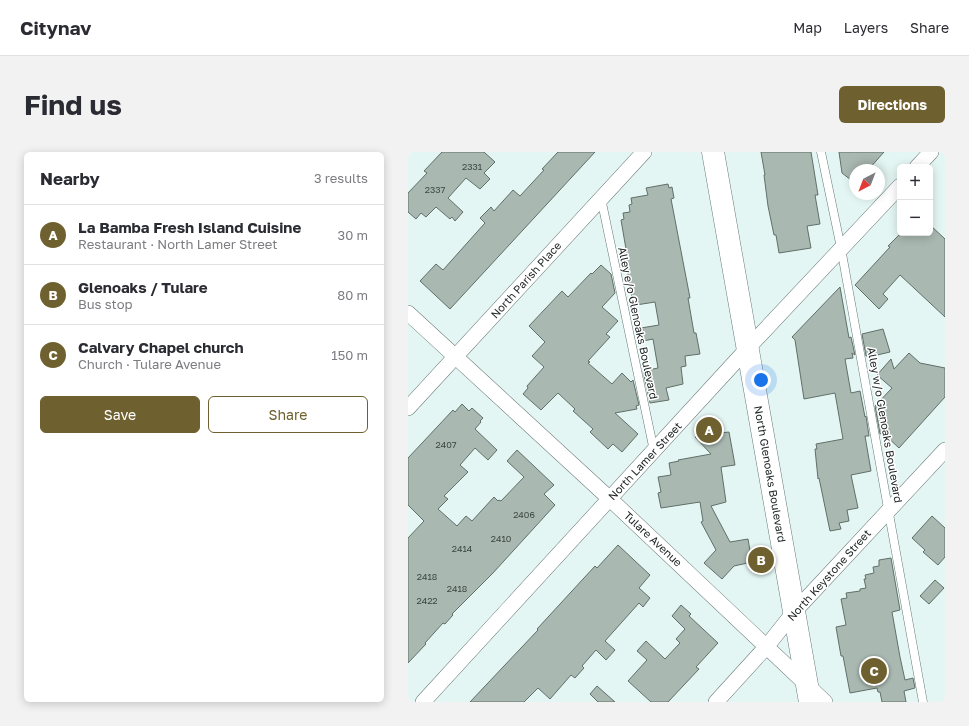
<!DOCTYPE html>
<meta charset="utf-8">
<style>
:root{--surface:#fff;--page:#f2f2f3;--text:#2b2b33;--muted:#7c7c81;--line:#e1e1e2;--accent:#6f612f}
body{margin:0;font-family:"Golos Text",sans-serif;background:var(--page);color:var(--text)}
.controls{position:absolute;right:12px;top:12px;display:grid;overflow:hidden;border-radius:6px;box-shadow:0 2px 10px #0003}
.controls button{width:36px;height:36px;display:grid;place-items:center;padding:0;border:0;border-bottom:1px solid var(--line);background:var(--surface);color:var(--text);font:20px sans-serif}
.compass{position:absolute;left:441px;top:12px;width:36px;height:36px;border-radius:50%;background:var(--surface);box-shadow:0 2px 10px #0003;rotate:222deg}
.you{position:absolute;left:353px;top:228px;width:14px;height:14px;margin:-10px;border:3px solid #fff;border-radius:50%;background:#1a73e8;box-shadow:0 0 0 6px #1a73e833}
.badge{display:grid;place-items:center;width:26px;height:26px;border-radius:50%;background:var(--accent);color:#fff;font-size:13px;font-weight:700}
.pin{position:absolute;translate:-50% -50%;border:2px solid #fff;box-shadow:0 1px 4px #0006}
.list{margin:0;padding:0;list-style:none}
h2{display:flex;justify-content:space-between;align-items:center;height:52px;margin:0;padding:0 16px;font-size:17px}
h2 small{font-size:13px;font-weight:400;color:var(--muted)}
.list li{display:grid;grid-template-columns:26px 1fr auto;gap:12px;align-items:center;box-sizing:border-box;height:60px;padding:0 16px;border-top:1px solid var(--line)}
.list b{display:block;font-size:15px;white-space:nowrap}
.list p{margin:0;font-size:13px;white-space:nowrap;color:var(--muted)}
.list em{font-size:13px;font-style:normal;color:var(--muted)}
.actions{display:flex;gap:8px;padding:12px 16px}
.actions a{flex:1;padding:9px 0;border:1px solid var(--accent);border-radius:6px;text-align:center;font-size:14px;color:var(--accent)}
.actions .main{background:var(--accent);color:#fff}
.map{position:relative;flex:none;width:537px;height:550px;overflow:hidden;border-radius:6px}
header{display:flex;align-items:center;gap:24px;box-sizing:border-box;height:56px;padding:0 20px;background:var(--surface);border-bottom:1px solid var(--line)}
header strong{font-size:19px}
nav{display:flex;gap:22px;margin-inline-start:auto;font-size:14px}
.intro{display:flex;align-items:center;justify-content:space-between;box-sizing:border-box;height:96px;padding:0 24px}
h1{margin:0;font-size:28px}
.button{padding:10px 18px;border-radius:6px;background:var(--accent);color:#fff;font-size:14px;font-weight:700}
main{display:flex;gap:24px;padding:0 24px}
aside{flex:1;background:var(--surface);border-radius:6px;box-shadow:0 2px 10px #0003}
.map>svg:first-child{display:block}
.building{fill:#a9b8b1;stroke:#616f69}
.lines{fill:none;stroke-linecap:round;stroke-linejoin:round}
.service-casing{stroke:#6a7a78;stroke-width:9}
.minor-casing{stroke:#6a7a78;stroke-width:16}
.secondary-casing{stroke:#6a7a78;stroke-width:23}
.service{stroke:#fff;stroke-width:8}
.minor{stroke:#fff;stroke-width:15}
.secondary{stroke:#fff;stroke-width:22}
.labels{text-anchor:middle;stroke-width:3;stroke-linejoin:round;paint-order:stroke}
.number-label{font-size:9px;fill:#3e4845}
.street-label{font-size:11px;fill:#1b2221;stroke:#fff}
</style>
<header>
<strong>Citynav</strong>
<nav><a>Map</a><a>Layers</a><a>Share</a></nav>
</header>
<div class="intro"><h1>Find us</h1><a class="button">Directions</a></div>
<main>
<aside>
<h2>Nearby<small>3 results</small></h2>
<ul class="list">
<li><span class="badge">A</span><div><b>La Bamba Fresh Island Cuisine</b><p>Restaurant · North Lamer Street</p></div><em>30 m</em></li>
<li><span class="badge">B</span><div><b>Glenoaks / Tulare</b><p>Bus stop</p></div><em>80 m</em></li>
<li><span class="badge">C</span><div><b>Calvary Chapel church</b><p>Church · Tulare Avenue</p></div><em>150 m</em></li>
</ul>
<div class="actions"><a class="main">Save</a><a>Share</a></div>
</aside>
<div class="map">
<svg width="537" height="550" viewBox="0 0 537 550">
<rect width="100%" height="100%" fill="#e4f6f3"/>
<path class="building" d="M34,0H76L87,10L76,21L82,27L72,37L58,26L40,46L55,60L47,69L44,65L42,67L28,55L18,65L13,61L8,67L0,60V41L19,21L16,19Z
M150,0H187L42,157L12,129L28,112L35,118L77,71L72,66L83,55L86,59L105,38L112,44L136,18L134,17Z
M353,0H403L410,43H407L412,72L399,74L403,96L371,101L368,83H366L360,54L356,23H357Z
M431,0H476L460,18H447V23L443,28L434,21Z
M260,32L261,36L264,35L266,46L263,47L282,146H280L286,181H288L292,202L277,204L278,214L273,215L275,232L258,236L261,248L242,251L235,219L250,216L245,187L235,189L233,176L251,173L247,150L228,153V149L225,152L216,98L218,97L213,68L216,67L215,61L222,60L221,53L224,52L223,46L240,43L238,36Z
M522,73L537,87V165L492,123L475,142L480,147L471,157L447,133L482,95L480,94L493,81H522Z
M193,113L203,122L207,141L194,155L210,169L198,182L202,185L180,209L182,210L180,211L204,232L214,221L223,230L225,228L231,253L228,254L229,257L207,261L230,282L214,300L205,292L200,297L182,280L185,277L165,259L167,257L150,241L133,258L115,242L120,236L119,234L136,215L124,204L137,190L121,174L154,139L160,145L183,121L184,122Z
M432,135L441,186L443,185L447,203L444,201L445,206L437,207L443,241L452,239L457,265L458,264L461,284H457L463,319L443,323L450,356L439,358L441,369L431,371L433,377L422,379L411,326L410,327L407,297H409L408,292L435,287L427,241L396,247L387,188L384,185Z
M475,177L482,200L465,204V203L458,204L454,182Z
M501,201L512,211L537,216V245L491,296L475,281L472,282L467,254L484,236L469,223L483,207L486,217Z
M54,252L61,259L64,256L75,266L72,269L73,270L67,277L89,298L80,308L67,296L52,313L60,320L36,344L40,347L30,357L49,374L58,364L64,369L86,345L90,349L91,348L93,349L116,325L99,309L109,298L146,333L136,342L147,353L85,421L44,462L45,463L37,472L35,471L17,491L18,492L0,511V386L16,369L0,353V306L45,258L47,260Z
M302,271L312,281L321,280L327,313L313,315L318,350L303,354L322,390L340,387L344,410L326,414L314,427L296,411L308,398L293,370L295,369L292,350L253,356L250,341L253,340L250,325L263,323L261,311L271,309L270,308L303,302L287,285Z
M524,364L537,376V405L530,413L515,400L517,398L504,386Z
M210,393L242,423L231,436L242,446L235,455L231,451L197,489L207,498L198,508L188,498L174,514L176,516L167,526L163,523L142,547L130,536L116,550H62L130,478L129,477L187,414L189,416Z
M483,406L492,458L484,460L492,505L497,528L505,526L507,536L496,539L498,550H474L472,540H470L469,536L442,541L435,504H433L428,475L438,473L433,447L439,446L438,441L452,439V437L458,436L456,427H458L457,423L466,421L465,415L471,414V408Z
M527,428L536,436L521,452L512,444Z
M273,453L283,462L281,464L310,491L288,515L291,517L260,550H243L220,529L239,508L229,499L238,489L257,507L272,491L268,487L277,477L264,464Z
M189,534L207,550H190L182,542Z"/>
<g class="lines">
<defs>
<path id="service" d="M413,0L433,96L515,550
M193,46L246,299"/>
<path id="minor" d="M509,15L523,0
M0,161L202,347L417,550
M0,256L236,0
M15,550L339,197L492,34
M308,550L359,494L386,460L537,298"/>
<path id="secondary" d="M305,0L402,550"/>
</defs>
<use href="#service" class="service-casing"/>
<use href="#minor" class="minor-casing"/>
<use href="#secondary" class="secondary-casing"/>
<use href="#service" class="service"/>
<use href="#minor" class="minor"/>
<use href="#secondary" class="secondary"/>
</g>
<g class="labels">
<g class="number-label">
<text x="64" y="18">2331</text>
<text x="27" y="41">2337</text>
<text x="38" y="296">2407</text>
<text x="116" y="366">2406</text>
<text x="93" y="390">2410</text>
<text x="54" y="400">2414</text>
<text x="19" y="428">2418</text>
<text x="49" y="440">2418</text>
<text x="19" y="452">2422</text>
</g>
<g class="street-label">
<text transform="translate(118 128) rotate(-48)" y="4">North Parish Place</text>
<text transform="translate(230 171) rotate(78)" y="4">Alley e/o Glenoaks Boulevard</text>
<text transform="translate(477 273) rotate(80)" y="4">Alley w/o Glenoaks Boulevard</text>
<text transform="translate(237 309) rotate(-47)" y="4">North Lamer Street</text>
<text transform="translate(362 322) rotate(80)" y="4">North Glenoaks Boulevard</text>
<text transform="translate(245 387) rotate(43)" y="4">Tulare Avenue</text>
<text transform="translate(421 423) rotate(-48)" y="4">North Keystone Street</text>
</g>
</g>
</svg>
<div class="controls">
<button>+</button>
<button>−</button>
</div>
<svg class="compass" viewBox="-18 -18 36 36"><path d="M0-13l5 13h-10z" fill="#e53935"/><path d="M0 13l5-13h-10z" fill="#7c7c81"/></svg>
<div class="you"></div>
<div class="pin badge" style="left:301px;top:278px">A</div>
<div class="pin badge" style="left:353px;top:408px">B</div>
<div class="pin badge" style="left:466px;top:519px">C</div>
</div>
</main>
